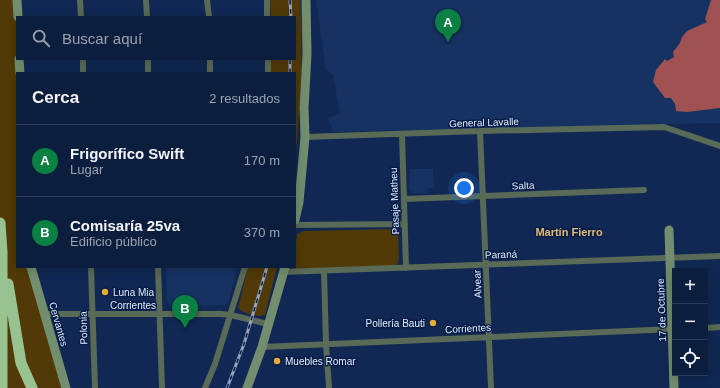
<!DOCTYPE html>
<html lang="es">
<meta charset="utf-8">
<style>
:root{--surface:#0c1e3e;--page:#152745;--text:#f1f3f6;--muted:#9aa2b0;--line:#2c3c58;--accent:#0b8043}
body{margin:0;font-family:Helvetica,sans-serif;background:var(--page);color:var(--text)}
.controls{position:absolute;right:12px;bottom:12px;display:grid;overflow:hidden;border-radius:0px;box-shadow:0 2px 10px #0003}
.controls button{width:36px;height:36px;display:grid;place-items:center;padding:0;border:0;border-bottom:1px solid var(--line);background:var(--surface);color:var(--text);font:20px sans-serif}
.you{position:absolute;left:464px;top:188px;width:14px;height:14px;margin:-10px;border:3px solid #fff;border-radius:50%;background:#1a73e8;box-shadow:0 0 0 6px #1a73e833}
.badge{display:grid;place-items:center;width:26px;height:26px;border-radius:50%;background:var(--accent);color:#fff;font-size:13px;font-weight:700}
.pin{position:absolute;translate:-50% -33px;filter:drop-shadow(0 1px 2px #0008)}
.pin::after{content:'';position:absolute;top:21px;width:14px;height:12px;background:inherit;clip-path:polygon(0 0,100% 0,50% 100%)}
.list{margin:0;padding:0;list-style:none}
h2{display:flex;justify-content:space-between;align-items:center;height:52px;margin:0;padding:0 16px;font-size:17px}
h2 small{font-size:13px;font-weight:400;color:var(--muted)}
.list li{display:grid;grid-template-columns:26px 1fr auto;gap:12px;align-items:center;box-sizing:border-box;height:72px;padding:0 16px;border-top:1px solid var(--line)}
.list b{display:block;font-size:15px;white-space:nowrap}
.list p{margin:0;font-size:13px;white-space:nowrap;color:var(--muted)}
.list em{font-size:13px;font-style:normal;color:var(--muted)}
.icon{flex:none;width:22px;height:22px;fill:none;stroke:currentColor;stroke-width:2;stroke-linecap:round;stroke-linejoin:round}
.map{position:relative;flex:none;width:720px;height:388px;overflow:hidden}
.search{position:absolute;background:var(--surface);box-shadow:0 2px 10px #0003;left:16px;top:16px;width:280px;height:44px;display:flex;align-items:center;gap:10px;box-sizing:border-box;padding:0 14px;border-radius:0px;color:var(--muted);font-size:15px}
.panel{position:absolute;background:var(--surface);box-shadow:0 2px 10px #0003;left:16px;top:72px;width:280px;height:196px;border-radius:0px}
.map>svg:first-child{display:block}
.built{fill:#163262}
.green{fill:#513a07}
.water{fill:#a05151}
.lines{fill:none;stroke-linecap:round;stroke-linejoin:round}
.street{stroke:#596a56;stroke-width:6}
.secondary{stroke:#728e6e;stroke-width:9}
.highway{stroke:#98c391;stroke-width:11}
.rail-casing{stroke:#95a4be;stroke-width:3}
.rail{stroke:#061d47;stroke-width:1.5;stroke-dasharray:4.5;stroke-linecap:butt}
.poi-dot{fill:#e6ac36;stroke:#061d47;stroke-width:1.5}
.labels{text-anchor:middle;stroke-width:3;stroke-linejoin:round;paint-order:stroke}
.street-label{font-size:10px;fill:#e3edfd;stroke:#061d47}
.poi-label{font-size:10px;fill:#e3edfd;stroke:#061d47;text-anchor:start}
.neighbourhood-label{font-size:11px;font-weight:bold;fill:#e4bc76;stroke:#061d47}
</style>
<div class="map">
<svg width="720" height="388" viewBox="0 0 720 388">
<rect width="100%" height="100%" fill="#102853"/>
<path class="built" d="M316,0H720V123L333,132L328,118L340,114L333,75L326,70Z
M410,169H433L434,188H428L427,193H413L409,189Z
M166,267H237L229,302L224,305L169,306L167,302Z"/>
<path class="green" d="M0,0H17V267H31L66,388H0Z
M270,0H300C304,56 300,108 295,164V73H271V59H295V17H271Z
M395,229L398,232L399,258L398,263L395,266L296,270L293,267H295V251L297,234L304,231Z
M248,267H277L265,315C257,318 243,313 238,308Z"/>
<path class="water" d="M711,0H720V108L687,112L676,111L675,104L671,98H665L653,82L656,70L665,59L667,61L674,57L673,52L680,43L682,37L687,31L707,22L705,19Z"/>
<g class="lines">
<path class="street" d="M80,0L81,17
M146,0L147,17
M207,0L209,17
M267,0V17
M83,59V73
M148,59V73
M210,59V73
M268,73V59
M480,131L491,388
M402,134L406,268
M305,137L480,131L664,127L720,146
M404,199L644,190
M295,225L405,224
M91,267L95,388
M158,267L162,388
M324,271L326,344L329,388
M283,272L720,256
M44,314H221L231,315L268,324
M705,328L720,327
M262,347L674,329
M205,388L215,364L245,267"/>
<path class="secondary" d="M17,0L18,17
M19,59L20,73
M295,220L299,202L305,137L304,108L307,54L306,0
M669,230L674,388
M31,267L66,388
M247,388L262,347L285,267"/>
<path class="highway" d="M0,223L2,252V388
M8,284L21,363L32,388"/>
<defs>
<path id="rail" d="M290,0L291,17
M290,73V59
M227,388L244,344L267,267"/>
</defs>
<use href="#rail" class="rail-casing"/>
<use href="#rail" class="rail"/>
</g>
<g class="poi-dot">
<circle cx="105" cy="292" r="4"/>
<circle cx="433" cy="323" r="4"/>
<circle cx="277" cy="361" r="4"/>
</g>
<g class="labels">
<g class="street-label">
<text transform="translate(484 122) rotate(-2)" y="4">General Lavalle</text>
<text transform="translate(523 185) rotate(-2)" y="4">Salta</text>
<text transform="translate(394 201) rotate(-92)" y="4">Pasaje Matheu</text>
<text transform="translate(501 254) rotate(-2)" y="4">Paraná</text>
<text transform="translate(477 284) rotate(-92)" y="4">Alvear</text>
<text x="133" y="309">Corrientes</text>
<text transform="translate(661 310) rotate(-92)" y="4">17 de Octubre</text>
<text transform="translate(59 324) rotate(74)" y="4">Cervantes</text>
<text transform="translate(83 328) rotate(-91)" y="4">Polonia</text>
<text transform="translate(468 328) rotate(-3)" y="4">Corrientes</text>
</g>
<g class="poi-label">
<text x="113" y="296">Luna Mia</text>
<text x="425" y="327" text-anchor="end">Pollería Bauti</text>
<text x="285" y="365">Muebles Romar</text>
</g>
<g class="neighbourhood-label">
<text x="569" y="236">Martín Fierro</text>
</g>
</g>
</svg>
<div class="controls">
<button>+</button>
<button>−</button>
<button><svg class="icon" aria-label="locate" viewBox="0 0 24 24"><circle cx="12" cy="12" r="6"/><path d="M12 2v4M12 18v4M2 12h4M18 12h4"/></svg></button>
</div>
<div class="you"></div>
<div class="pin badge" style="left:448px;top:42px">A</div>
<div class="pin badge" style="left:185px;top:328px">B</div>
<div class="search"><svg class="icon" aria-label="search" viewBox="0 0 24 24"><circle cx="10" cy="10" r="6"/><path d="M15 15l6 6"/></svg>Buscar aquí</div>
<section class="panel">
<h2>Cerca<small>2 resultados</small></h2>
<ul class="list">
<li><span class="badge">A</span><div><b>Frigorífico Swift</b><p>Lugar</p></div><em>170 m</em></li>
<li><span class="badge">B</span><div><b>Comisaría 25va</b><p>Edificio público</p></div><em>370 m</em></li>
</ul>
</section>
</div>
